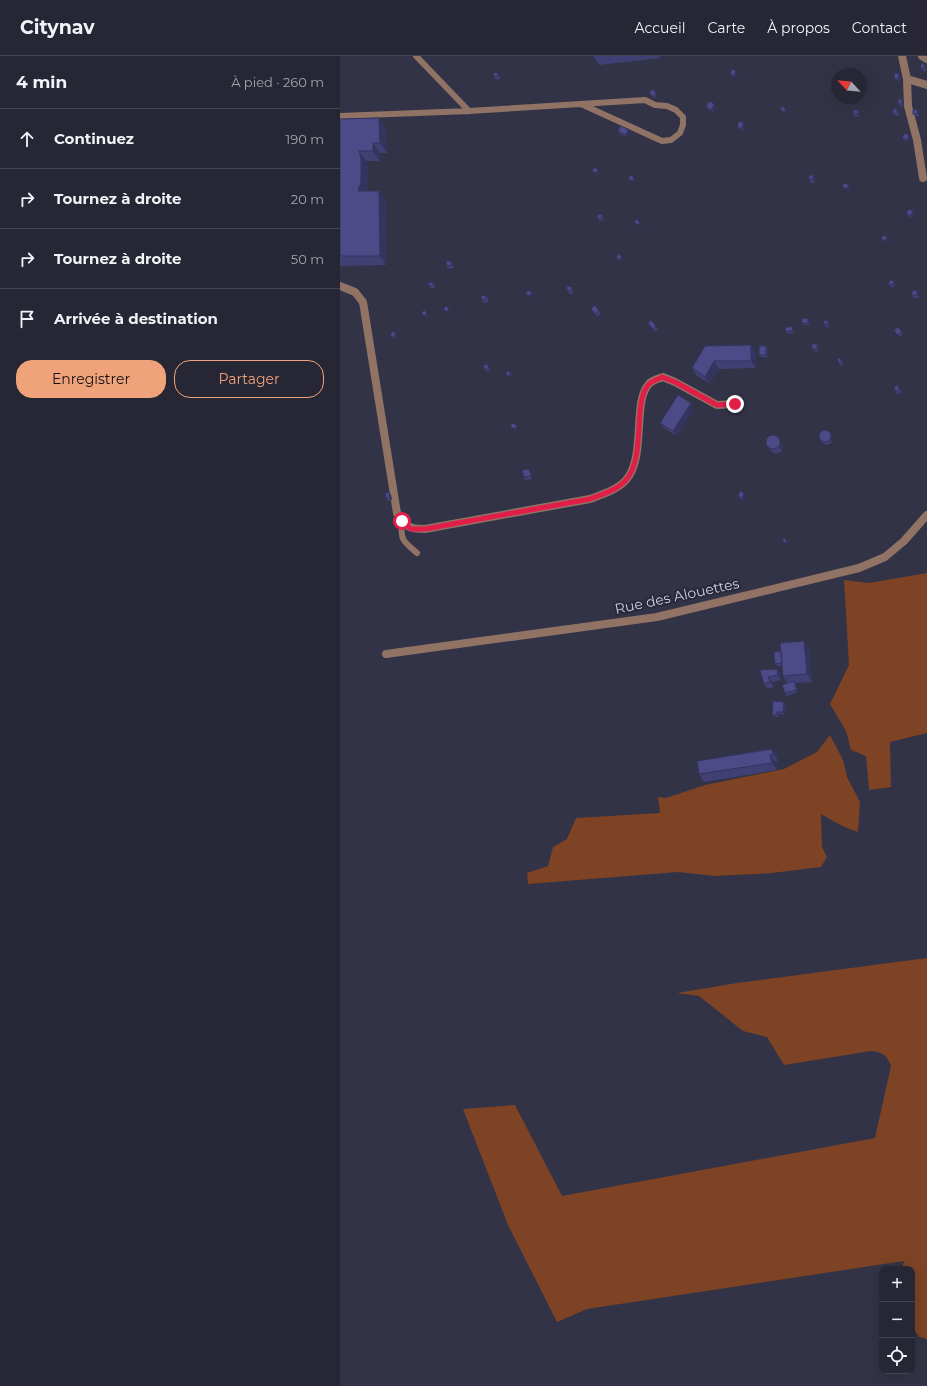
<!DOCTYPE html>
<html lang="fr">
<meta charset="utf-8">
<style>
:root{--surface:#262634;--page:#2e2e3c;--text:#f1f3f6;--muted:#a4a5ac;--line:#42434f;--accent:#f0a27a}
body{margin:0;font-family:Montserrat,sans-serif;background:var(--page);color:var(--text)}
.controls{position:absolute;right:12px;bottom:12px;display:grid;overflow:hidden;border-radius:8px;box-shadow:0 4px 16px #0002}
.controls button{width:36px;height:36px;display:grid;place-items:center;padding:0;border:0;border-bottom:1px solid var(--line);background:var(--surface);color:var(--text);font:20px sans-serif}
.compass{position:absolute;left:491px;top:12px;width:36px;height:36px;border-radius:50%;background:var(--surface);box-shadow:0 4px 16px #0002;rotate:296deg}
.stop{position:absolute;width:12px;height:12px;margin:-9px;border:3px solid #e11d48;border-radius:50%;background:#fff}
.stop.end{background:#e11d48;border-color:#fff;box-shadow:0 1px 4px #0008}
.list{margin:0;padding:0;list-style:none}
h2{display:flex;justify-content:space-between;align-items:center;height:52px;margin:0;padding:0 16px;font-size:17px}
h2 small{font-size:13px;font-weight:400;color:var(--muted)}
.list li{display:grid;grid-template-columns:26px 1fr auto;gap:12px;align-items:center;box-sizing:border-box;height:60px;padding:0 16px;border-top:1px solid var(--line)}
.list b{display:block;font-size:15px;white-space:nowrap}
.list em{font-size:13px;font-style:normal;color:var(--muted)}
.actions{display:flex;gap:8px;padding:12px 16px}
.actions a{flex:1;padding:9px 0;border:1px solid var(--accent);border-radius:16px;text-align:center;font-size:14px;color:var(--accent)}
.actions .main{background:var(--accent);color:#111}
.icon{flex:none;width:22px;height:22px;fill:none;stroke:currentColor;stroke-width:2;stroke-linecap:round;stroke-linejoin:round}
.map{position:relative;flex:none;width:587px;height:1330px;overflow:hidden}
header{display:flex;align-items:center;gap:24px;box-sizing:border-box;height:56px;padding:0 20px;background:var(--surface);border-bottom:1px solid var(--line)}
header strong{font-size:19px}
nav{display:flex;gap:22px;margin-inline-start:auto;font-size:14px}
main{display:flex}
aside{flex:1;background:var(--surface)}
.map>svg:first-child{display:block}
.green{fill:#7d4324}
.lines{fill:none;stroke-linecap:round;stroke-linejoin:round}
.lane{stroke:#917365;stroke-width:6}
.street{stroke:#917365;stroke-width:8}
.wall{fill:#414074}
.shaded-wall{fill:#35345e}
.building{fill:#4c4a87;stroke:#35345e}
.route{stroke:#e11d48;stroke-width:5}
.labels{text-anchor:middle;stroke-width:4;stroke-linejoin:round;paint-order:stroke}
.street-label{font-size:14px;fill:#cfd0dd;stroke:#28293b}
</style>
<header>
<strong>Citynav</strong>
<nav><a>Accueil</a><a>Carte</a><a>À propos</a><a>Contact</a></nav>
</header>
<main>
<aside>
<h2>4 min<small>À pied · 260 m</small></h2>
<ul class="list">
<li><svg class="icon" aria-label="ahead" viewBox="0 0 24 24"><path d="M12 20V5M6 11l6-6 6 6"/></svg><div><b>Continuez</b></div><em>190 m</em></li>
<li><svg class="icon" aria-label="right" viewBox="0 0 24 24"><path d="M7 20v-9h11M14 6l5 5-5 5"/></svg><div><b>Tournez à droite</b></div><em>20 m</em></li>
<li><svg class="icon" aria-label="right" viewBox="0 0 24 24"><path d="M7 20v-9h11M14 6l5 5-5 5"/></svg><div><b>Tournez à droite</b></div><em>50 m</em></li>
<li><svg class="icon" aria-label="arrive" viewBox="0 0 24 24"><path d="M6 21V4h12l-3 4 3 4H6"/></svg><div><b>Arrivée à destination</b></div></li>
</ul>
<div class="actions"><a class="main">Enregistrer</a><a>Partager</a></div>
</aside>
<div class="map">
<svg width="587" height="1330" viewBox="0 0 587 1330">
<rect width="100%" height="100%" fill="#323346"/>
<path class="green" d="M587,517V677L550,686L551,731L529,734L526,700L511,694L506,675L490,648L509,609L504,524L529,527Z
M490,679L503,704L507,721L520,746L518,776L502,770L481,758L482,791L487,801L481,811L432,817L375,820L338,816L188,828L187,817L208,810L213,791L227,783L236,762L320,757L318,741L326,742L365,729L444,713L477,696Z
M587,902V1283L579,1281L572,1270V1213H562L564,1205L247,1253L217,1266L168,1169L123,1053L175,1049L222,1140L535,1082L551,1010C547,999 542,996 531,995L444,1009L427,981L403,975L359,940L337,937L397,927Z"/>
<g class="lines">
<path class="lane" d="M76,0L129,55
M0,60L129,55L305,44L315,49L327,50L336,54L343,61V69L340,77L331,84L322,85L241,48
M62,465C60,484 63,485 77,497"/>
<path class="street" d="M562,0L567,23L587,29
M582,0L587,3
M567,23L568,50L577,84L583,122
M0,230L15,236L23,246L57,457C66,471 69,473 85,473L250,443C263,438 281,433 289,420C305,395 293,344 309,328C312,324 318,323 323,321L335,326L377,349L395,348
M46,598L317,561L519,512L545,501L564,485L587,459"/>
</g>
<path class="wall" d="M253,0H320V2L259,9Z
M583,7L587,13L584,16L580,10Z
M157,16L159,19L160,23L156,24L154,21Z
M559,18L561,21L560,25L556,24L554,22Z
M313,33L317,39L314,42L309,37Z
M372,46L376,51L373,56L368,53L366,51Z
M564,46V51L560,50L558,48Z
M518,54L520,56V60L515,61L513,58Z
M558,55L560,59L556,60L554,58Z
M579,56V60H575L573,58Z
M0,63L46,72L47,97H40V105H26L28,113V135L46,144V209L0,210Z
M397,70H406L403,75L398,72Z
M278,75L290,76L287,81L280,78Z
M562,81H571L569,86L564,84Z
M475,121V126L471,127L469,124Z
M573,155L575,157L573,162L568,160L566,157Z
M262,158L263,160L264,164L260,165L258,163Z
M111,205L113,207L114,212L108,213L107,210Z
M94,228L95,232L91,233L89,230Z
M548,228H556L554,232L550,230Z
M233,233V237L229,238L228,235Z
M577,234L578,237L579,242H574L572,240Z
M146,239L148,242V246L144,247L142,244Z
M255,249L261,258L257,261L251,253Z
M470,265V269H464L462,267Z
M308,267L316,270L318,273L315,276Z
M483,267L490,268L489,272L485,270Z
M451,270L454,276L448,278L446,276Z
M558,271L563,278L559,281L554,274Z
M56,277L57,279L56,283L52,282L50,280Z
M411,289L416,297V312L379,313L370,328L357,320L352,312Z
M426,290L428,293V301H421L419,299Z
M478,290L479,295H474L472,293Z
M502,304L503,308L500,310L499,307Z
M147,308L150,314L147,316L143,310Z
M560,332L561,337L557,338L555,335Z
M354,352L337,380L324,372L320,367Z
M491,377L493,383L491,387L487,389L483,387L481,384Z
M426,387L443,390L442,395L436,398L432,396Z
M191,416L192,423L185,424L184,421Z
M404,437L406,440L404,445L399,442L398,440Z
M51,439L52,444L48,445L46,442Z
M469,592L472,626L455,627L458,636L447,640L445,637L447,627L443,620L442,610H437L435,608Z
M420,614L441,618V624L432,626L434,631L428,633L424,628Z
M444,646L446,648L445,659L439,658V661H434L432,659Z
M432,693L438,700V705L436,706L437,714L364,726L359,718Z"/>
<path class="shaded-wall" d="M396,15L398,18L396,23L394,20Z
M559,18L561,21L560,25L558,23Z
M562,43L564,46V51L562,48Z
M374,49L376,51L373,56L371,54Z
M577,53L579,56V60L578,58Z
M446,54L448,56L445,59L444,56Z
M518,54L520,56V60L518,58Z
M39,62L46,72L47,97L40,87Z
M404,67L406,70L403,75L401,73Z
M288,73L290,76L287,81L286,79Z
M569,79L571,81L569,86L567,84Z
M33,87L40,97V105L33,95Z
M19,95L26,105L28,113V136L18,135Z
M258,114L260,116L257,120L256,117Z
M473,119L475,121V126L473,123Z
M294,122L296,124L293,128L292,125Z
M509,129L510,131L508,136L506,133Z
M39,135L46,144V209L40,200Z
M573,155L575,157L573,162L571,160Z
M300,167L302,169L300,172L298,169Z
M547,182L549,184L546,188L544,185Z
M282,200L284,202L282,206L280,204Z
M111,205L113,207L114,212L112,209Z
M554,225L556,228L554,232L553,229Z
M577,234L578,237L579,242L577,239Z
M192,237L193,239L191,243L189,240Z
M109,253L111,255L109,259L107,256Z
M87,257L89,259L86,263L85,260Z
M468,262L470,265V269L468,267Z
M488,265L490,268L489,272L488,269Z
M56,277L57,279L56,283L54,281Z
M477,288L478,290L479,295L477,293Z
M411,289L416,297V312L411,305Z
M426,290L428,293V301L426,299Z
M374,305L379,313L370,328L365,321Z
M171,316L173,318L171,322L169,320Z
M351,347L354,352L337,380L333,375Z
M177,370L178,372L176,376L174,373Z
M489,375L493,383L491,387L490,384Z
M437,381L443,390L442,395L439,390Z
M189,413L191,416L192,423L191,420Z
M49,436L51,439L52,444L50,442Z
M404,437L406,440L404,445L402,442Z
M447,484L449,486L447,489L445,487Z
M464,585L469,592L472,626L467,618Z
M437,613L441,618V624L438,619Z
M428,621L432,626L434,631L430,626Z
M454,625L456,628L458,636L457,634Z
M444,646L446,648L445,659L443,656Z
M437,656L439,658V661L437,659Z
M432,693L438,700V705L433,698Z
M430,699L436,706L437,714L432,707Z"/>
<path class="building" d="M583,7L585,10L582,13L580,10Z
M392,13L396,15L394,20L390,18Z
M157,16L158,20L154,21L153,17Z
M555,17L559,18L558,23L554,22Z
M313,33L316,37L313,40L309,37Z
M558,43H562V48H558Z
M368,46H372L374,49L371,54L366,51Z
M442,50L446,54L444,56L440,53Z
M556,52L558,57L554,58L552,54Z
M577,53L578,58H573V54Z
M513,54H518V58H513Z
M39,62L40,87H33V95H19L21,103V126L18,135H39L40,200H0V63Z
M399,65L404,67L401,73L397,70Z
M280,70L288,73L286,79L278,75Z
M565,77L569,79L567,84L562,81Z
M255,111L258,114L256,117L252,115Z
M291,119L294,122L292,125L288,123Z
M469,119H473V123L469,124Z
M505,127L509,129L506,133L502,130Z
M569,153L573,155L571,160L566,157Z
M262,158V162L258,163L257,159Z
M297,163L300,167L298,169L294,166Z
M545,179L547,182L544,185L541,182Z
M278,198L282,200L280,204L276,202Z
M106,205H111L112,209L107,210Z
M550,224L554,225L553,229L548,228Z
M93,226V229L89,230L88,227Z
M231,230L232,234L228,235L226,231Z
M188,234L192,237L189,240L186,238Z
M577,234V239L572,240V235Z
M146,239V243L142,244L141,240Z
M255,249L259,255L255,258L251,253Z
M106,250L109,253L107,256L103,253Z
M84,254L87,257L85,260L81,258Z
M468,262V267H462V263Z
M311,264L316,270L313,273L308,267Z
M485,264L488,265V269L483,267Z
M451,270L453,274L446,276L445,272Z
M558,271L562,276L557,279L554,274Z
M52,275L56,277L54,281L50,280Z
M472,288H477V293H472Z
M411,289V305H374L365,321L352,312L365,290Z
M419,290H426V299H419Z
M500,302L502,305L499,307L497,303Z
M147,308L149,311L145,314L143,310Z
M167,315L171,316L169,320L166,319Z
M558,329L559,334L555,335L554,331Z
M338,339L351,347L333,375L320,367Z
M173,367L177,370L174,373L170,370Z
M479 380a6 6 0 1 1 12 0a6 6 0 1 1-12 0Z
M426 386a7 7 0 1 1 14 0a7 7 0 1 1-14 0Z
M189,413L191,420L184,421L182,414Z
M400,435L404,437L402,442L398,440Z
M49,436L50,442H46L45,437Z
M444,482L447,484L445,487L442,485Z
M464,585L467,618L443,620L440,587Z
M441,595L442,607L435,608L434,596Z
M437,613L438,619L428,621L430,626L424,628L420,614Z
M454,625L457,634L445,637L442,629Z
M433,645L444,646L443,656H437V659H432Z
M432,693L433,698L430,699L432,707L359,718L357,705Z"/>
<g class="lines">
<path class="route" d="M62,465L71,473H85L250,443C263,438 281,433 289,420C305,395 293,344 309,328C312,325 318,323 322,321L335,326L377,349L395,348"/>
</g>
<g class="labels">
<g class="street-label">
<text transform="translate(337 540) rotate(-12)" y="5">Rue des Alouettes</text>
</g>
</g>
</svg>
<div class="controls">
<button>+</button>
<button>−</button>
<button><svg class="icon" aria-label="locate" viewBox="0 0 24 24"><circle cx="12" cy="12" r="6"/><path d="M12 2v4M12 18v4M2 12h4M18 12h4"/></svg></button>
</div>
<svg class="compass" viewBox="-18 -18 36 36"><path d="M0-13l5 13h-10z" fill="#e53935"/><path d="M0 13l5-13h-10z" fill="#a4a5ac"/></svg>
<div class="stop" style="left:62px;top:465px"></div>
<div class="stop end" style="left:395px;top:348px"></div>
</div>
</main>
